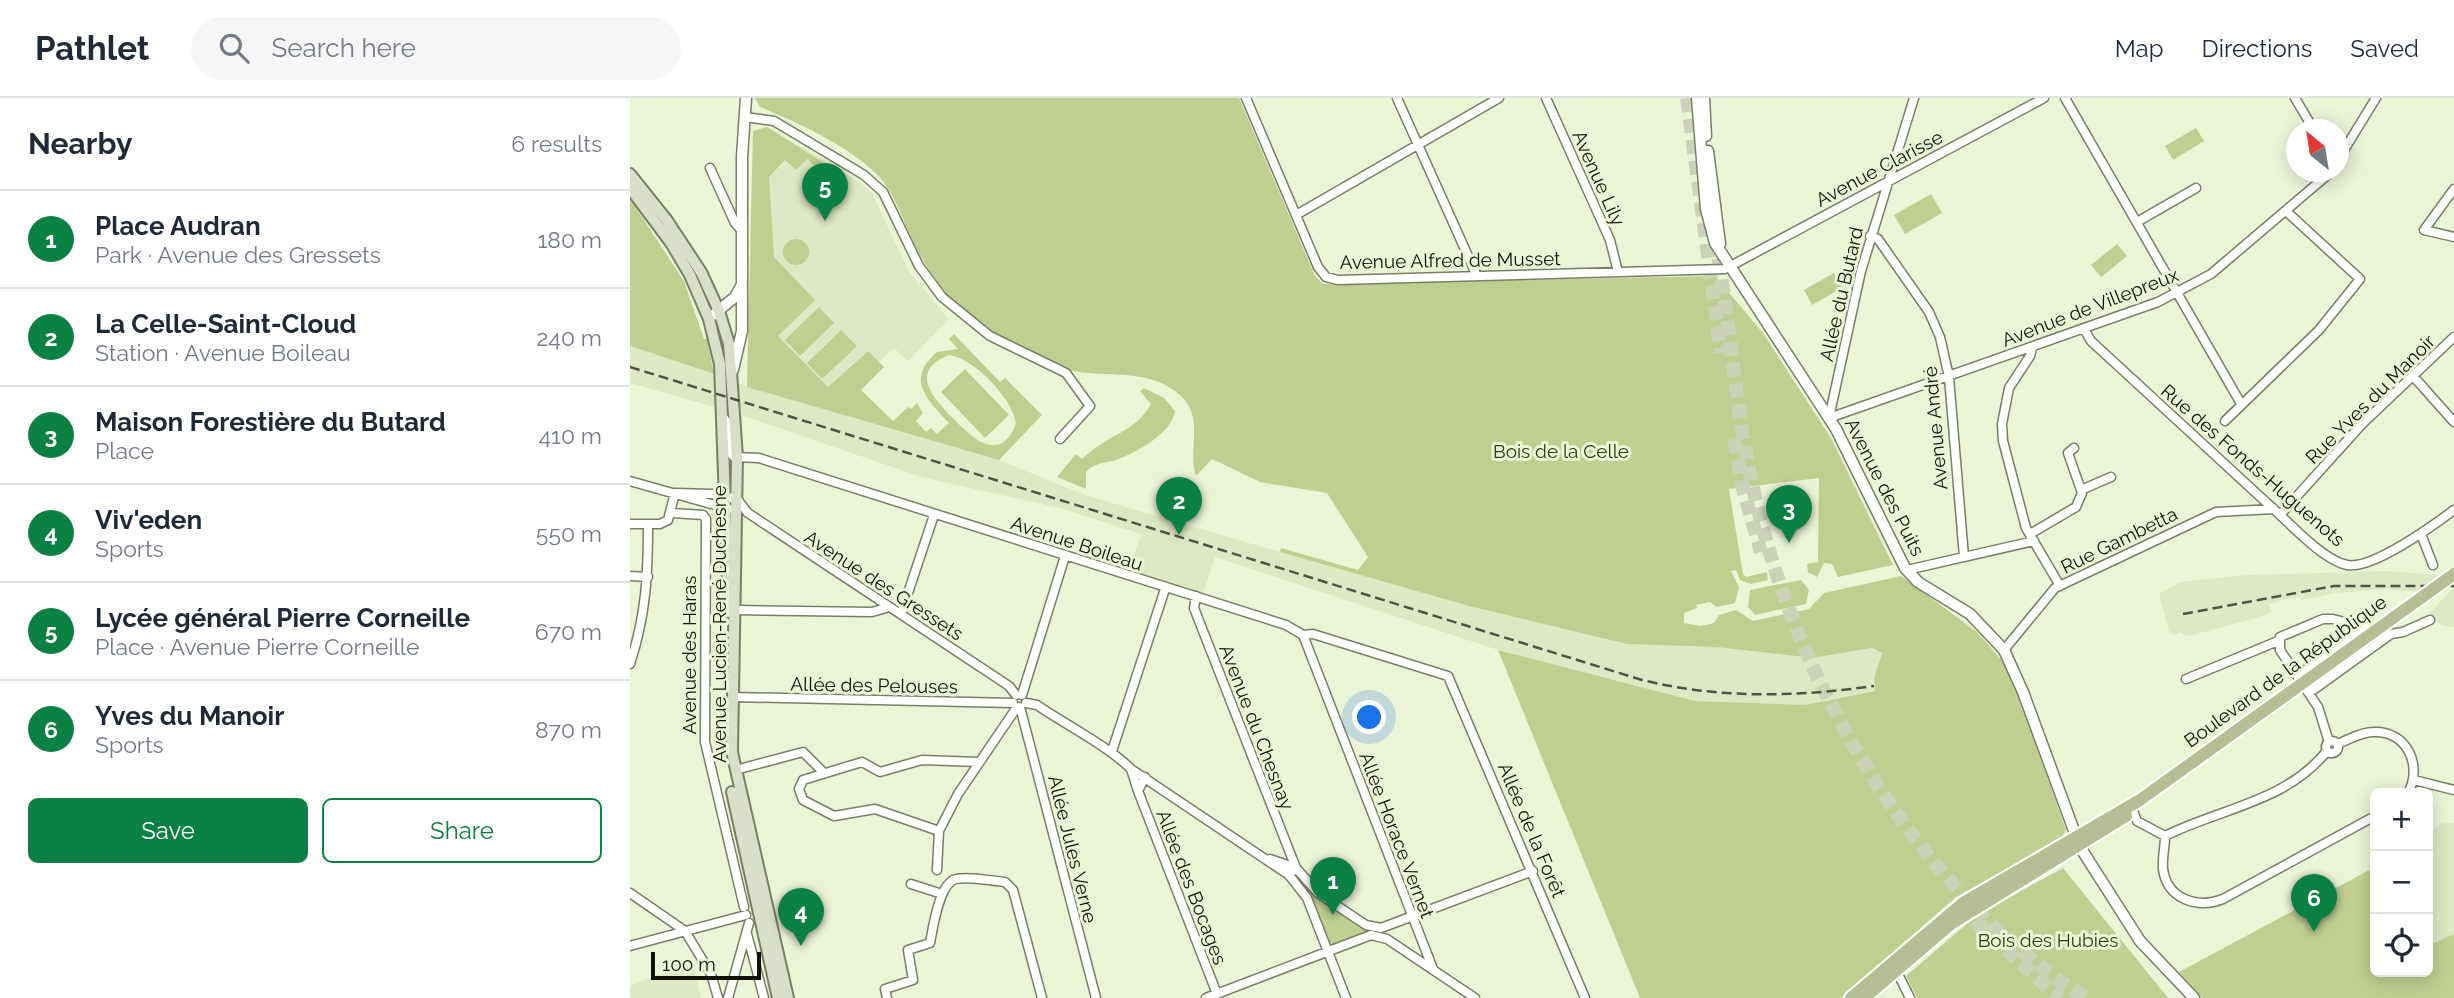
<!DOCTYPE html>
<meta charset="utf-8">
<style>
:root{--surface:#fff;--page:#f6f6f7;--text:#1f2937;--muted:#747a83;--line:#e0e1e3;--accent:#0b8043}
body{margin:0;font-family:Raleway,sans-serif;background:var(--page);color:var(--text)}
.controls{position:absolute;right:21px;bottom:21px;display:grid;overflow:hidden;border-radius:10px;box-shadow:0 4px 18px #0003}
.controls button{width:63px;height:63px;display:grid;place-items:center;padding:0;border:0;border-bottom:2px solid var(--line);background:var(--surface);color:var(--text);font:35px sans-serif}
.compass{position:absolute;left:1656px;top:21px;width:63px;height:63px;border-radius:50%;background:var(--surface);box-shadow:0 4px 18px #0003;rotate:330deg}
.scale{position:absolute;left:21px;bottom:18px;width:110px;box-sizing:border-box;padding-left:7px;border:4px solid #101208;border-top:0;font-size:19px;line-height:24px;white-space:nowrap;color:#101208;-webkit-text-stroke:5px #ecf4d6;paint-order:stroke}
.you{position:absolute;left:740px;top:620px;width:24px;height:24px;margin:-18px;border:5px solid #fff;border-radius:50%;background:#1a73e8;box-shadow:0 0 0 10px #1a73e833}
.badge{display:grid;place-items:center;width:46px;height:46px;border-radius:50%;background:var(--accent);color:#fff;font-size:23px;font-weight:700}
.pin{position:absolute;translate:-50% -58px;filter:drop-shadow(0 2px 4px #0008)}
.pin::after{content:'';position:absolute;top:37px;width:24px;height:21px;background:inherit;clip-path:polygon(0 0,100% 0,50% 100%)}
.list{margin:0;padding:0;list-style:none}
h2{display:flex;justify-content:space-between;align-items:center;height:91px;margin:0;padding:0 28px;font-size:30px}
h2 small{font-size:23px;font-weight:400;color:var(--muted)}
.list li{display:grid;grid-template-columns:46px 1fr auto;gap:21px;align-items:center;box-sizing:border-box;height:98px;padding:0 28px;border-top:2px solid var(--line)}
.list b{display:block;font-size:26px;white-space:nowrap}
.list p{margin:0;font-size:23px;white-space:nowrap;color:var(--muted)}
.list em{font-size:23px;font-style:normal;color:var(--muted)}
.actions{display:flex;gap:14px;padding:21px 28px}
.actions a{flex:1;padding:16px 0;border:2px solid var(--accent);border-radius:10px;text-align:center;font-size:24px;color:var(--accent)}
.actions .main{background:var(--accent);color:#fff}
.icon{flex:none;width:38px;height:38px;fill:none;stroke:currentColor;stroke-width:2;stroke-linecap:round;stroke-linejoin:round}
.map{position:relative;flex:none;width:1824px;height:900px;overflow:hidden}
header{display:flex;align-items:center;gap:42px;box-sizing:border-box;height:98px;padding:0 35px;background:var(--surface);border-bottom:2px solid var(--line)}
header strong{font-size:33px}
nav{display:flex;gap:38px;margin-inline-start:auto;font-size:24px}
.search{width:490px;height:63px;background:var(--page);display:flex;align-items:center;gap:18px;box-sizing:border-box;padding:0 24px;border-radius:38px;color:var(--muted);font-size:26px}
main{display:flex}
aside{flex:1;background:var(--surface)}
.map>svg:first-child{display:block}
.built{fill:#dfe8c4}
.green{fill:#c0cf90;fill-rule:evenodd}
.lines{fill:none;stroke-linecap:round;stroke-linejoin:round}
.motorway-tunnel{stroke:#cbd2b7;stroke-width:14;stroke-dasharray:14 7;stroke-linecap:butt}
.minor-casing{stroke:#787f65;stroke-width:11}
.tertiary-casing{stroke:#787f65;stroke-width:13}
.secondary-casing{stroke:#787f65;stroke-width:14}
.primary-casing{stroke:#fff;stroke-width:16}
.minor{stroke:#fff;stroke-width:8}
.tertiary{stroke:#fff;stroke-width:10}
.secondary{stroke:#dadfca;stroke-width:10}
.primary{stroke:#b6bf94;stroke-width:12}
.rail{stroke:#515445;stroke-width:2.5;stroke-dasharray:10 5;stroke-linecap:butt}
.primary-bridge-casing{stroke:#fff;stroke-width:16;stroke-linecap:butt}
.primary-bridge{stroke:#b6bf94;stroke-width:12}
.labels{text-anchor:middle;stroke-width:6;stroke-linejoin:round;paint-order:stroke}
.street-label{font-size:19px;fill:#101208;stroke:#ecf4d6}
.park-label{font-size:19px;fill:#333b12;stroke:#ecf4d6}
</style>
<header>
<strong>Pathlet</strong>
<div class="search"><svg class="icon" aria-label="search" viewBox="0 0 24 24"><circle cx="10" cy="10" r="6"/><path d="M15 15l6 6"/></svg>Search here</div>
<nav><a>Map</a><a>Directions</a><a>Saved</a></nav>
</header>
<main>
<aside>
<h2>Nearby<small>6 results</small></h2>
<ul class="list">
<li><span class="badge">1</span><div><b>Place Audran</b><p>Park · Avenue des Gressets</p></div><em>180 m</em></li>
<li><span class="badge">2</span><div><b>La Celle-Saint-Cloud</b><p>Station · Avenue Boileau</p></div><em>240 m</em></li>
<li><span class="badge">3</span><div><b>Maison Forestière du Butard</b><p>Place</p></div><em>410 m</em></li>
<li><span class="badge">4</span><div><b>Viv'eden</b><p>Sports</p></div><em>550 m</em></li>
<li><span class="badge">5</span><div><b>Lycée général Pierre Corneille</b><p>Place · Avenue Pierre Corneille</p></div><em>670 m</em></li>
<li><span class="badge">6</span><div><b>Yves du Manoir</b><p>Sports</p></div><em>870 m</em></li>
</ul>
<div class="actions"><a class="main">Save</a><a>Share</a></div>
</aside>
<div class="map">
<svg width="1824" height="900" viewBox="0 0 1824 900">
<rect width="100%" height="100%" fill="#ecf4d6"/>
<path class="built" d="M137,29L194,62L201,72L209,71L227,82L242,95L279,174L319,221L278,263L264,250L220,291L216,318L369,362L455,397L650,454L839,508L997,546L1086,549L1183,560L1242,550L1252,555L1244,580L1245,593L1175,607L1065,603L868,552L585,459L573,496L496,472L501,468L511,436L430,410L291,379L102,314L0,285V248L117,288L123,33Z
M1757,473L1810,477L1786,494L1756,491L1705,495L1672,502L1669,499L1661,500L1639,506L1641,514L1626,520L1559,538L1548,534L1545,538L1539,533L1529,496L1550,484L1618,477Z
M1824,489V529L1812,528L1800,515Z
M1813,725H1824V836L1804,845L1798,833V736Z
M63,863L71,900H0V888Z"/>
<path class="green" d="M125,0H609L685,178L693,186L1085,178L1133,235L1201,340L1263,467L1208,479L1202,466L1194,465L1187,479L1178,474L1177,466L1188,464L1189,380L1099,391L1113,476L1116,479L1137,474L1138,482L1121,486L1110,482L1106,472L1101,473L1109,489L1105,505L1087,509L1080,504L1066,507L1067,510L1054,515V525L1071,528L1084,525L1089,517L1106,512L1123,523L1179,511L1194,495L1271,478L1347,534L1379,571L1436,732L1430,742L1326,799L1211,900H1010L868,552L1065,603L1175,607L1245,593L1244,580L1252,555L1242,550L1183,560L1086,549L997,546L839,508L650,454L651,450L728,472L738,459L697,395L630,384L582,361L566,378C557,351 575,321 551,298C522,271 484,279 449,274C421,270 385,252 361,237C327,215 298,176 281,139C270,116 262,88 241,71C214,46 164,23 130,9Z
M137,29L194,65L191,74L177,61L166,72L155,62L139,79L144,159L185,202L148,238L198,289L238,253L254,269L231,292L263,323L278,309L281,311L287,305L293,315L286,323L296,334L301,330L307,336L319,325C297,302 275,281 307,254L328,251L319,241L324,236L370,284L375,280L412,317L369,362L117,289L123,33ZM319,257C344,260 384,302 386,326C370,367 341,339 323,320C303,300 278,273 319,257Z
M1566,30L1574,43L1543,62L1535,48Z
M1301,96L1312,115L1275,136L1264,117Z
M0,101L54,183L74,241H77L84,276L0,248Z
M153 154a13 13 0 1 1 26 0a13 13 0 1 1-26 0Z
M1487,146L1497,158L1471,179L1461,167Z
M1204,175L1212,190L1182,207L1174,192Z
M189,209L204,225L170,258L155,242Z
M211,232L227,248L192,281L177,265Z
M335,271L379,317L355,340L311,294Z
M514,290L534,300L545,313C542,335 506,355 486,362C475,365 464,365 456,374V391L427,379L446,356L452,361C479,335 505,335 521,306L510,293Z
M1171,482L1179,492L1176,506L1125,517L1118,509L1120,492Z
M1745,769V874H1798V833L1804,845L1824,836V900H1572L1549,874Z
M1433,770L1538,900H1287L1276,878L1347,817Z
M688,795L736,827L738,833L734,839L697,854L677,800Z"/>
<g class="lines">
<path class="motorway-tunnel" d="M1057,0L1091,255
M1085,140C1100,223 1105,308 1123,390C1165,583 1286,794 1456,900
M1104,341L1113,391L1131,454
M1331,807L1352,830L1430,900"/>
<defs>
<path id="minor" d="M616,0L688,169L696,179L708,182L1095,171L1414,0
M767,0L847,178
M916,0L980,142L988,174
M1284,0L1231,173L1199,320L1528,204L1581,176L1701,74
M1435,0L1610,304
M1665,0L1684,32
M115,19L144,23L234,77L253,94L289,168L312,199L360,238L436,275L460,308L430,341
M1708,62L1746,0
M80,70L105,125L111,132
M1824,91L1794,132L1824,139
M666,117L869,0
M1507,124L1566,90
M1240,138L1248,141L1299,214L1310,239L1319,279L1334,459
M1454,231L1461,243C1520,297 1578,351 1637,405C1657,422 1692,462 1717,467C1742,472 1804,427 1824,412
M1402,250L1400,258L1379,290L1372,326L1373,343L1396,430L1430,488
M1784,279L1824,324
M94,320L99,328V354L104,359L129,360L656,527L673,537L683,536L818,578L955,900
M1595,323L1689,232L1730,181L1657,114
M0,383L99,411
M1451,392L1481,379
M45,395L82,396L107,401L118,415L379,588L386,597
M42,415L73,417L76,421L75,644L114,809
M1650,417L1732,326L1824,239
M0,426H30L38,422L45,395
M1400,436L1446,409L1452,395L1438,355L1444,350
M1791,436L1803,467
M1277,472L1404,443
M0,478L18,479
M566,498L564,510L666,770L659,777
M106,512L242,514L256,510
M271,516L304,417
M673,537L803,871
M1374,552L1425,490L1586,414L1644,411
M0,566C16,517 18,477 18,427
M1669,577L1734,528
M1556,581L1648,543
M1679,595L1761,536
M392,597L435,458
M103,599L383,605
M396,605L407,607C436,627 478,648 501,671L659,777L677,800L716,900
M390,609L466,900
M1696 649a6 6 0 1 1 12 0a6 6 0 1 1-12 0Z
M1699,644L1688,609L1650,552V539L1693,521H1703L1761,536L1773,534L1800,522
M1707,646C1719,642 1730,634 1743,634C1777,632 1793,668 1778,695
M482,653L535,491
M349,664L292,662L250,674L232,664L173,682L169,691L173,702L204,718L245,711L309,733L328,696L387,609
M113,670L173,654L194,675
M501,671L508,693L515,679
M1784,682L1824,692
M508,693L587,896
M1503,713L1507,723L1535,738
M1535,738C1535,749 1532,760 1533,771C1537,801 1567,811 1593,801L1745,718
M1535,738C1591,710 1656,704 1697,653
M640,761L666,770L688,795L736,827L751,830L903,773
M307,772L309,733
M281,786L312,796
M0,795L55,833L81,876L88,900
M117,836L134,900
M0,848L116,817
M1266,872L1280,900
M98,900L119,825
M257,900L255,891L283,882L278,852L300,845C303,830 309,785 326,781C340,778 361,783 375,784L383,792L412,900
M576,900L741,837L757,841L845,900"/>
<path id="tertiary" d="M1067,0L1076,111L1085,145L1206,331L1275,470L1288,484L1340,516L1374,552L1393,594L1450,749L1510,843L1564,900
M1074,0L1076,38
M1078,53L1090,146
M83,217L105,199L111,188
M103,272L112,233V59L116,0"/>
<path id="secondary" d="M0,76L36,121L71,174L89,213L99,246L107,359L102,654L158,900
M0,90L41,145L60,177L79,221L90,266L99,514
M102,694L148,900"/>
<path id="primary" d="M1221,900L1333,805L1510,702L1677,582
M1234,900L1321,826L1496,718"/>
</defs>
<use href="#minor" class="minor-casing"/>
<use href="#tertiary" class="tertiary-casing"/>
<use href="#secondary" class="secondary-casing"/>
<use href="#primary" class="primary-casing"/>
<use href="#minor" class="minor"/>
<use href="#tertiary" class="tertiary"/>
<use href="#secondary" class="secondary"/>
<use href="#primary" class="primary"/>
<path class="rail" d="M0,269L1012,582C1090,601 1165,599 1244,588
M1553,516L1704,488H1824"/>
<defs>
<path id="primary-bridge" d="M1677,582L1824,476"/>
</defs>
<use href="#primary-bridge" class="primary-bridge-casing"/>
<use href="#primary-bridge" class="primary-bridge"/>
</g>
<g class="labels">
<g class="street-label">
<text transform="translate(1249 70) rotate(-28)" y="7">Avenue Clarisse</text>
<text transform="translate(969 80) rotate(66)" y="7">Avenue Lily</text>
<text transform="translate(820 162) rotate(-1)" y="7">Avenue Alfred de Musset</text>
<text transform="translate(1211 196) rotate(-77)" y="7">Allée du Butard</text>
<text transform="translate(1460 209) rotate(-21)" y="7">Avenue de Villepreux</text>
<text transform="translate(1740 301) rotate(-45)" y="7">Rue Yves du Manoir</text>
<text transform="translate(1305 330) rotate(-95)" y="7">Avenue André</text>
<text transform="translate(1623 367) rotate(41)" y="7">Rue des Fonds-Huguenots</text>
<text transform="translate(1255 389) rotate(63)" y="7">Avenue des Puits</text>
<text transform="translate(1489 442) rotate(-26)" y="7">Rue Gambetta</text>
<text transform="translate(447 445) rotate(18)" y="7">Avenue Boileau</text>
<text transform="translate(254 487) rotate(33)" y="7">Avenue des Gressets</text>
<text transform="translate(89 526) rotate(-90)" y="7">Avenue Lucien-René Duchesne</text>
<text transform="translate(59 557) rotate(-90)" y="7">Avenue des Haras</text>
<text transform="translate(1655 573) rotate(-36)" y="7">Boulevard de la République</text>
<text transform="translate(244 587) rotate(1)" y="7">Allée des Pelouses</text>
<text transform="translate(627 629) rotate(69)" y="7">Avenue du Chesnay</text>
<text transform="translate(902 732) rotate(67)" y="7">Allée de la Forêt</text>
<text transform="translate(767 737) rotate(69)" y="7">Allée Horace Vernet</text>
<text transform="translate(443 751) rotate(76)" y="7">Allée Jules Verne</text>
<text transform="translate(562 789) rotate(69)" y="7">Allée des Bocages</text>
</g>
<g class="park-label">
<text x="931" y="360">Bois de la Celle</text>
<text x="1418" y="849">Bois des Hubies</text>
</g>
</g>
</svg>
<div class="controls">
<button>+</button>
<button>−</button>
<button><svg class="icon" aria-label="locate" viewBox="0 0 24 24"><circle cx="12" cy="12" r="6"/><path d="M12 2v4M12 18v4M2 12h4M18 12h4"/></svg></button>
</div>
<svg class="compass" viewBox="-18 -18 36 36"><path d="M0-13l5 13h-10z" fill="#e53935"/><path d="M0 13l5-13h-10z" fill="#747a83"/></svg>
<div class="scale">100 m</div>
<div class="you"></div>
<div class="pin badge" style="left:703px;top:817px">1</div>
<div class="pin badge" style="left:549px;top:437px">2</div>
<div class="pin badge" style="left:1159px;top:445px">3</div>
<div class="pin badge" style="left:171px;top:848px">4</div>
<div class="pin badge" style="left:195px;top:123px">5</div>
<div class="pin badge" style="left:1684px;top:834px">6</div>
</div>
</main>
